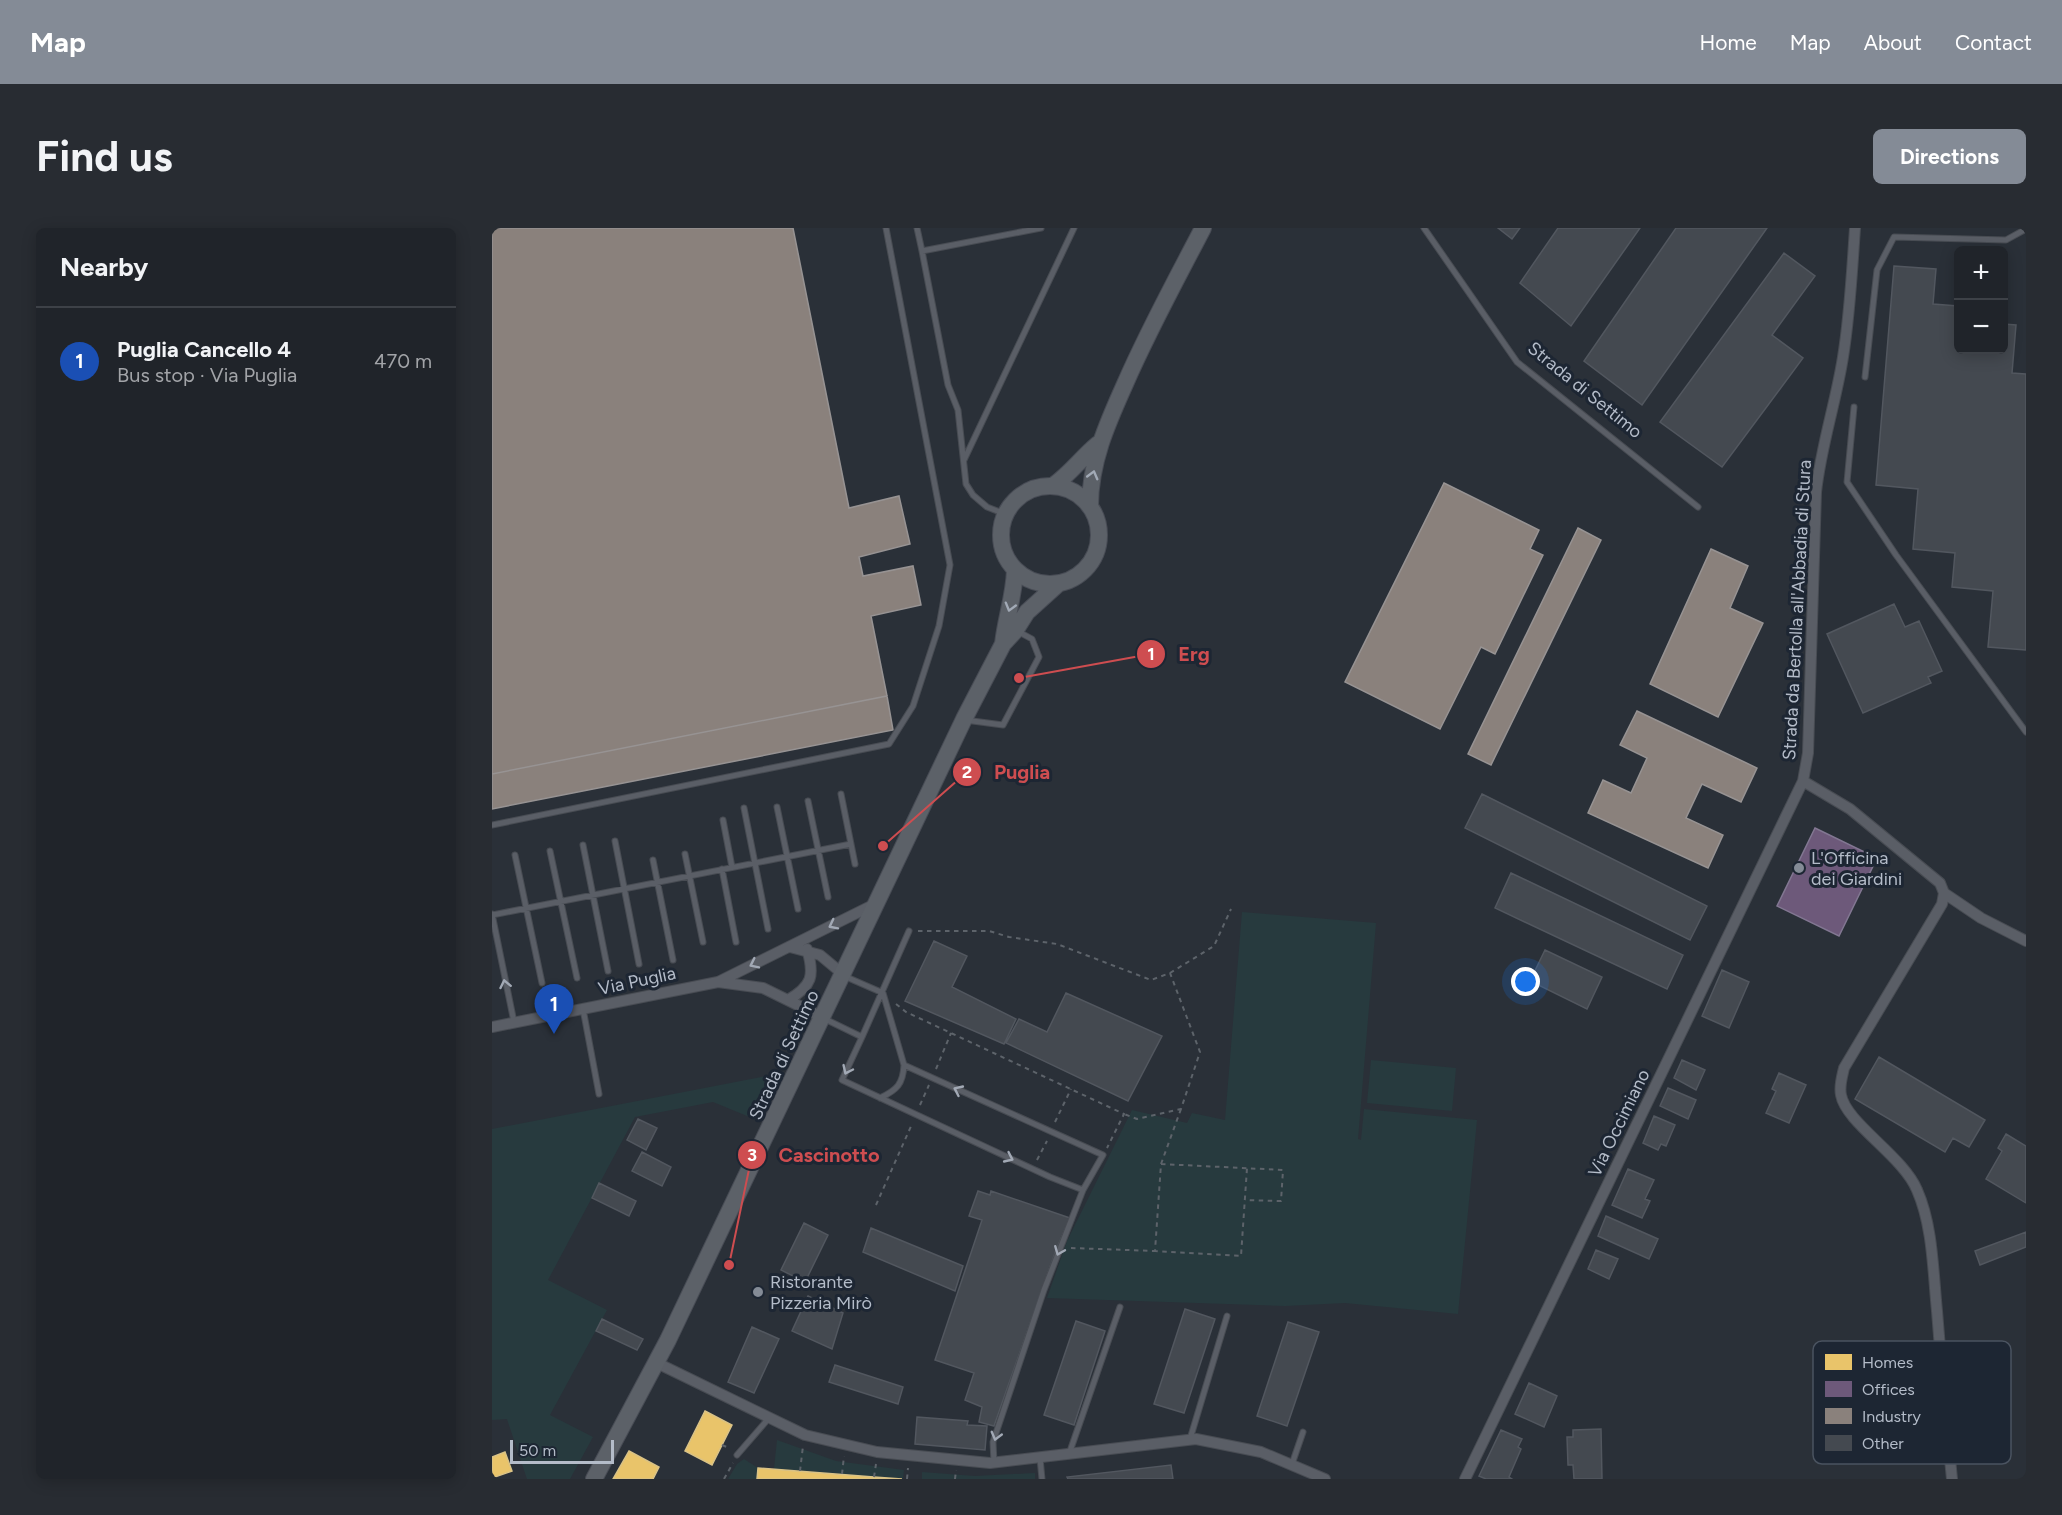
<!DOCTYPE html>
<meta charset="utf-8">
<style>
:root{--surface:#20242a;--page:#282c32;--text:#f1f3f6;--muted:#a2a4a8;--line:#3d4147;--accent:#848b96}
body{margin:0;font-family:Figtree,sans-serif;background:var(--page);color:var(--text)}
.controls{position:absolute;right:18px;top:18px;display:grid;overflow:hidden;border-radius:9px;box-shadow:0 3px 15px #0003}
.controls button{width:54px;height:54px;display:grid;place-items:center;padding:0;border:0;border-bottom:2px solid var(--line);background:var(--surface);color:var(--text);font:30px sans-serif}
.scale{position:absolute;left:18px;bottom:15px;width:104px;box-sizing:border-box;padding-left:6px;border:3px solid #b4bcc9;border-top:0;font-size:16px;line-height:21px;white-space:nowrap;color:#b4bcc9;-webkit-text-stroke:4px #1d2633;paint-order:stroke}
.you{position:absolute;left:1034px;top:754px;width:21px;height:21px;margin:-15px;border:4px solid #fff;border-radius:50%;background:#1a73e8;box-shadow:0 0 0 9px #1a73e833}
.badge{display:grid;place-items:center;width:39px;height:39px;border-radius:50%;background:var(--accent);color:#fff;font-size:20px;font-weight:700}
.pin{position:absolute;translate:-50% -50px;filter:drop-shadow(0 2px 3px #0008)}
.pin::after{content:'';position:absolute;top:32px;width:21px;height:18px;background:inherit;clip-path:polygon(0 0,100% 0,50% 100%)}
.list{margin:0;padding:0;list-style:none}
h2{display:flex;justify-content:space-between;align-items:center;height:78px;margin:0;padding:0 24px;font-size:26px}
h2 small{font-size:20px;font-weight:400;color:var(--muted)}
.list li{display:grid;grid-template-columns:39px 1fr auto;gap:18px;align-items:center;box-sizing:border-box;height:108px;padding:0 24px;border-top:2px solid var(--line)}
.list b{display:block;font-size:22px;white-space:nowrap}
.list p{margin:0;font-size:20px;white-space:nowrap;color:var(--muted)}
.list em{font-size:20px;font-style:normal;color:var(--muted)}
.map{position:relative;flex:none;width:1534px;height:1251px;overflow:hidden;border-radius:9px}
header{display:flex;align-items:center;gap:36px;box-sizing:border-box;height:84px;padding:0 30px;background:var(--accent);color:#fff}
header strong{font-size:28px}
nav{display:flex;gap:33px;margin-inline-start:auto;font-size:21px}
.intro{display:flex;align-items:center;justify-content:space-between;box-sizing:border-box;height:144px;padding:0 36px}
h1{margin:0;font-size:42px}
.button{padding:15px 27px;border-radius:9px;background:var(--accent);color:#fff;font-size:21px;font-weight:700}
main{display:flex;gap:36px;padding:0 36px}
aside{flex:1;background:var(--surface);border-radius:9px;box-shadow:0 3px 15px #0003}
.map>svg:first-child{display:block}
.green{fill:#273a3e}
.homes{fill:#e9c46a;stroke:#d9c286;stroke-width:1.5}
.offices{fill:#6d597a;stroke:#827792;stroke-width:1.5}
.industry{fill:#8a817c;stroke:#979393;stroke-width:1.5}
.building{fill:#444950;stroke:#52575f;stroke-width:1.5}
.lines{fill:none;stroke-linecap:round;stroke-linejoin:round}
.lane-casing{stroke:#484c53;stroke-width:7}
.street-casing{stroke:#484c53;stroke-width:12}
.primary-casing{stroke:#484c55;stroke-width:18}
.path{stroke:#5d636a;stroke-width:2;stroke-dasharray:4.5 4.5;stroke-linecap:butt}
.lane{stroke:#5a5e66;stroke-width:5}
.street{stroke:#5a5e66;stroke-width:10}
.primary{stroke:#5c6168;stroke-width:16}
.oneway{stroke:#a2aab6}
.oneway2{stroke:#a2a9b5}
.poi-dot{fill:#848b96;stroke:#1d2633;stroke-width:2}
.labels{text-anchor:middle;stroke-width:6;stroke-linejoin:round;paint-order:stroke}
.street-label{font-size:18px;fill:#b4bcc9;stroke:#1d2633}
.poi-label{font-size:18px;fill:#b4bcc9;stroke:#1d2633;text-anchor:start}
.key{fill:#1d2633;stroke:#4a5360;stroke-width:1.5}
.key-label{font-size:16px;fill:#b4bcc9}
.leader{fill:none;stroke:#ce4d50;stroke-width:2}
.callout-dot{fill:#ce4d50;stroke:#1d2633;stroke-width:2}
.mark-label{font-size:18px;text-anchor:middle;font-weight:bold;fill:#fff}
.callout-label{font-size:20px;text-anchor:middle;font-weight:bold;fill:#ce4d50;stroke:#1d2633;stroke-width:6;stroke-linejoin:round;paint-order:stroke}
</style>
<header>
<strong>Map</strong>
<nav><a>Home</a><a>Map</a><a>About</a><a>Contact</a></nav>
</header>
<div class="intro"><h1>Find us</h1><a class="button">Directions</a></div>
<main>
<aside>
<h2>Nearby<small></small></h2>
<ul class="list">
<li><span class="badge" style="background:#1a4fb4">1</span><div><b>Puglia Cancello 4</b><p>Bus stop · Via Puglia</p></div><em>470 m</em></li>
</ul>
</aside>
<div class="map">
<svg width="1534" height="1251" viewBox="0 0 1534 1251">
<rect width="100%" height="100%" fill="#2a3038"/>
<path class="green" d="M750,684L884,695L866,911L869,912L872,881L985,892L966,1086L853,1075L793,1078L555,1070L575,1013L640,882L695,895L700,885L733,892Z
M879,832L964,840L960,883L875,875Z
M280,847L260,890L221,874L143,889L56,1052L115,1082L58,1187L101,1209L78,1251H35L15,1191L0,1192V901Z
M285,1212L344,1233L412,1242L411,1251L282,1241Z
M252,1231L266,1240L265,1251H236L245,1236Z
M430,1244L483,1248L543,1245V1251H430Z"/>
<path class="homes" d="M213,1183L240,1197L220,1237L193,1223Z
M137,1223L167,1239L161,1251H121Z
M13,1224L20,1243L0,1250V1229Z
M266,1240L382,1249L410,1251H265Z"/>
<path class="offices" d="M1323,600L1385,630L1347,708L1285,678Z"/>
<path class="industry" d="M0,0H301L357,280L407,268L418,316L367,329L371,348L421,338L429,377L379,388L395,468L0,546Z
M952,255L1047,302L1038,321L1051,327L1003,426L989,419L948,501L853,454Z
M1086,300L1109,312L999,537L976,526Z
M1219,321L1256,338L1238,380L1271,395L1226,489L1158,456Z
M395,468L401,502L0,581V546Z
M1145,483L1265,540L1249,574L1210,556L1194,590L1231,607L1216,640L1096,585L1111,552L1139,565L1155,530L1128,517Z"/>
<path class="building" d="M1006,0H1028L1020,11Z
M1066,0H1148L1079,98L1028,55Z
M1184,0H1275L1150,177L1092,133Z
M1292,25L1323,48L1280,107L1311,130L1230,239L1168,194Z
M1402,38L1444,41L1441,76L1466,78V122H1512V96L1524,97L1520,145L1534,146V422L1496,419L1501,363L1460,359L1463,325L1421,321L1426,261L1384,257Z
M1402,376L1413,399L1427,393L1450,443L1436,449L1439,455L1371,485L1335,406Z
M990,566L1215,678L1198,712L973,600Z
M1019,645L1191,727L1175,761L1003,680Z
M442,713L475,728L460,759L524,791L512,816L413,773Z
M1053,722L1110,749L1095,781L1038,753Z
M1230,742L1257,754L1237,800L1210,788Z
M574,765L670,808L636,873L514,815L527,791L555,804Z
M1387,829L1493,892L1477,919L1461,910L1453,924L1363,871Z
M1190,832L1213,842L1204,862L1182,850Z
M1287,845L1314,857L1297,895L1274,885L1284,863L1280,861Z
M1176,860L1204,872L1196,891L1168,878Z
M1162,888L1183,897L1174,918L1169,916L1166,922L1151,915Z
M146,891L165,900L154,922L135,912Z
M1514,906L1534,918V975L1494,951L1510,923L1506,920Z
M150,924L179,939L170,958L140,943Z
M1136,941L1162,952L1153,971L1158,973L1150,990L1120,977Z
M107,955L144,973L137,988L100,970Z
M486,963L498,967L499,963L578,990L564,1022L502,1198L487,1194L490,1179L473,1172L482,1145L443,1132L490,992L477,988Z
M1114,988L1166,1011L1157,1031L1106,1008Z
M312,995L336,1007L313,1054L289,1042Z
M379,1000L471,1038L463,1063L371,1024Z
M1534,1004V1019L1488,1037L1483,1023Z
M1104,1022L1126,1031L1117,1051L1096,1041Z
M316,1068L351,1085L340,1121L300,1103Z
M693,1081L723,1091L692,1185L662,1176Z
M110,1091L151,1111L145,1122L104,1103Z
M584,1093L613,1103L582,1197L552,1187Z
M796,1094L827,1104L795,1198L765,1188Z
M260,1099L287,1111L262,1165L236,1154Z
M343,1137L411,1159L406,1176L337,1154Z
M1037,1155L1065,1168L1052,1199L1023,1186Z
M425,1189L476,1193L475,1197L495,1198L493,1222L423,1216Z
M1109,1201L1110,1251H1082L1081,1237H1076L1075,1209H1081V1202Z
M1009,1202L1030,1211L1026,1219L1029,1221L1017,1249L1020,1251H994L987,1248Z
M679,1237L681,1251H576L575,1249Z"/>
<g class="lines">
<defs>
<path id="lane" d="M425,0L430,23L549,0
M932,0L1025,134L1206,279
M430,23L456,157L466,182L474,256L481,267L495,279L513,286
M1373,149L1385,42L1402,9L1514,12L1534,1
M1362,179L1355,254L1404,327L1534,504
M472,232L582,0
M473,492L511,497L547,429L540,411L527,404
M349,566L359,616
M316,573L336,669
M285,579L306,681
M252,580L276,701
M231,592L240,639
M0,597L397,516L421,478L447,398L458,337L394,0
M123,613L147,736
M91,617L116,743
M58,623L85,750
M193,626L211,714
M23,627L50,755
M161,632L181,732
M230,641L244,714
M0,686L22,794
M0,687L359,616L363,636
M91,781L107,866
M333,791L370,809L350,852L558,949L591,962L611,927L412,837L391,765L352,748
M370,809L417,703
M388,870C405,862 411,856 412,837
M698,1211L735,1088
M577,1226L628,1079
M245,1227L277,1190
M548,1230L550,1251
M502,1235L501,1214L552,1062L591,962
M800,1236L811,1204"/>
<path id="street" d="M1363,0C1360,43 1358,86 1351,129C1344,174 1329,218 1324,264L1316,525L1311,553L1358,581L1448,655L1452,665L1450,676L1352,840C1350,849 1347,858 1349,867C1354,895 1411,928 1425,962C1441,998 1441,1044 1445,1083C1449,1139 1454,1195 1460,1251
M1452,665L1489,690L1534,713
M298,719L328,727L352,747
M226,754L271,760L332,790
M296,772C320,758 323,748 315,721
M0,799L226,754L385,675
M165,1135L313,1207L385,1224L498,1235L704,1211L769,1224L833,1251
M973,1251L1311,553"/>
<path id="primary" d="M562,257C579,245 590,229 606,216
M509 307a49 49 0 1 1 98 0a49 49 0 1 1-98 0Z
M598,278C598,234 615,196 633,156C656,103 684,52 711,0
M511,416C514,389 522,369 523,342
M102,1251L176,1112L472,491L511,416L523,403L535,384L566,356"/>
</defs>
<use href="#lane" class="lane-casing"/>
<use href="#street" class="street-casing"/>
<use href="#primary" class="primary-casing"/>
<path class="path" d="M426,703H497L517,709L565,716L659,752L678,745L708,824L689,881L645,891L632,886
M678,745L722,718L739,681
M404,776L414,784L632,886L615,920
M444,841L459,805
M428,877L437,857
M689,881L669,936L663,1023L749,1028L755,940
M563,894L579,861
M545,932L555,913
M669,936L791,942L789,973L753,972
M384,977L420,896
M579,1020L663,1023
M230,1217L237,1220
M308,1243L311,1218
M350,1246L352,1228
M382,1249L384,1236
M232,1251L241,1235
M415,1251L416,1240
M463,1251L464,1242"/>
<use href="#lane" class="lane"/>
<use href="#street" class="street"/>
<use href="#primary" class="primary"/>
</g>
<defs><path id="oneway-chevron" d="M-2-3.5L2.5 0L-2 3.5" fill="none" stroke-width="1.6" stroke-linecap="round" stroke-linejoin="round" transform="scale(1.5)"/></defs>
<g class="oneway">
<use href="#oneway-chevron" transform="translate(601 247) rotate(-75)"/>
<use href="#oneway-chevron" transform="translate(518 379) rotate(106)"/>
</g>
<g class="oneway2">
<use href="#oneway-chevron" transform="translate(341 697) rotate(153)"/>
<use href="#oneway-chevron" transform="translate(262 736) rotate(154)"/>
<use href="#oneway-chevron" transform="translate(13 756) rotate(-102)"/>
<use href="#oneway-chevron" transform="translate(355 842) rotate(115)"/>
<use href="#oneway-chevron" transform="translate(466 862) rotate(-155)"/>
<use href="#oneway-chevron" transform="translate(517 930) rotate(25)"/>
<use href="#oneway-chevron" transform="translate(567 1023) rotate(112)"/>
<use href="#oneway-chevron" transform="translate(504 1208) rotate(105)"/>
</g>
<g class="poi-dot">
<circle cx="1307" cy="640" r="6"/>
<circle cx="266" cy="1064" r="6"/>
</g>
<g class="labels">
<g class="street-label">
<text transform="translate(1093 162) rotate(39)" y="6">Strada di Settimo</text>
<text transform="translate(1305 382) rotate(-87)" y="6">Strada da Bertolla all'Abbadia di Stura</text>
<text transform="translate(145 753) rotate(-12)" y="6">Via Puglia</text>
<text transform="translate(292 827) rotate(-65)" y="6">Strada di Settimo</text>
<text transform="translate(1127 895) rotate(-64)" y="6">Via Occimiano</text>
</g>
<g class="poi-label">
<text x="1319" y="636">L'Officina<tspan x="1319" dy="21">dei Giardini</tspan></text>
<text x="278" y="1060">Ristorante<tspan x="278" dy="21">Pizzeria Mirò</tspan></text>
</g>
</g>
<rect x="1321" y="1113" width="198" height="123" rx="9" class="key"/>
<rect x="1333" y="1126" width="27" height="16" fill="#e9c46a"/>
<rect x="1333" y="1153" width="27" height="16" fill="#6d597a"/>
<rect x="1333" y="1180" width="27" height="16" fill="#8a817c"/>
<rect x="1333" y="1207" width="27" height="16" fill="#444950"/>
<g class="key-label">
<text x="1370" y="1140">Homes</text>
<text x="1370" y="1167">Offices</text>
<text x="1370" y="1194">Industry</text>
<text x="1370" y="1221">Other</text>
</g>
<path class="leader" d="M527 450L659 426M391 618L475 544M237 1037L260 927"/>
<g class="callout-dot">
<circle cx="527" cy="450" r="6"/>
<circle cx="391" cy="618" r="6"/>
<circle cx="237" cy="1037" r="6"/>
<circle cx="659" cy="426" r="15"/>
<circle cx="475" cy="544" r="15"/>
<circle cx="260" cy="927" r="15"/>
</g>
<g class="mark-label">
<text x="659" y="432">1</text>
<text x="475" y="550">2</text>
<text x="260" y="933">3</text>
</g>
<g class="callout-label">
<text x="702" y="433">Erg</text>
<text x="530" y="551">Puglia</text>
<text x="337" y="934">Cascinotto</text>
</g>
</svg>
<div class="controls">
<button>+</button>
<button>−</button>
</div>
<div class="scale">50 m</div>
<div class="you"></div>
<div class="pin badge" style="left:62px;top:806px;background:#1a4fb4">1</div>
</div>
</main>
